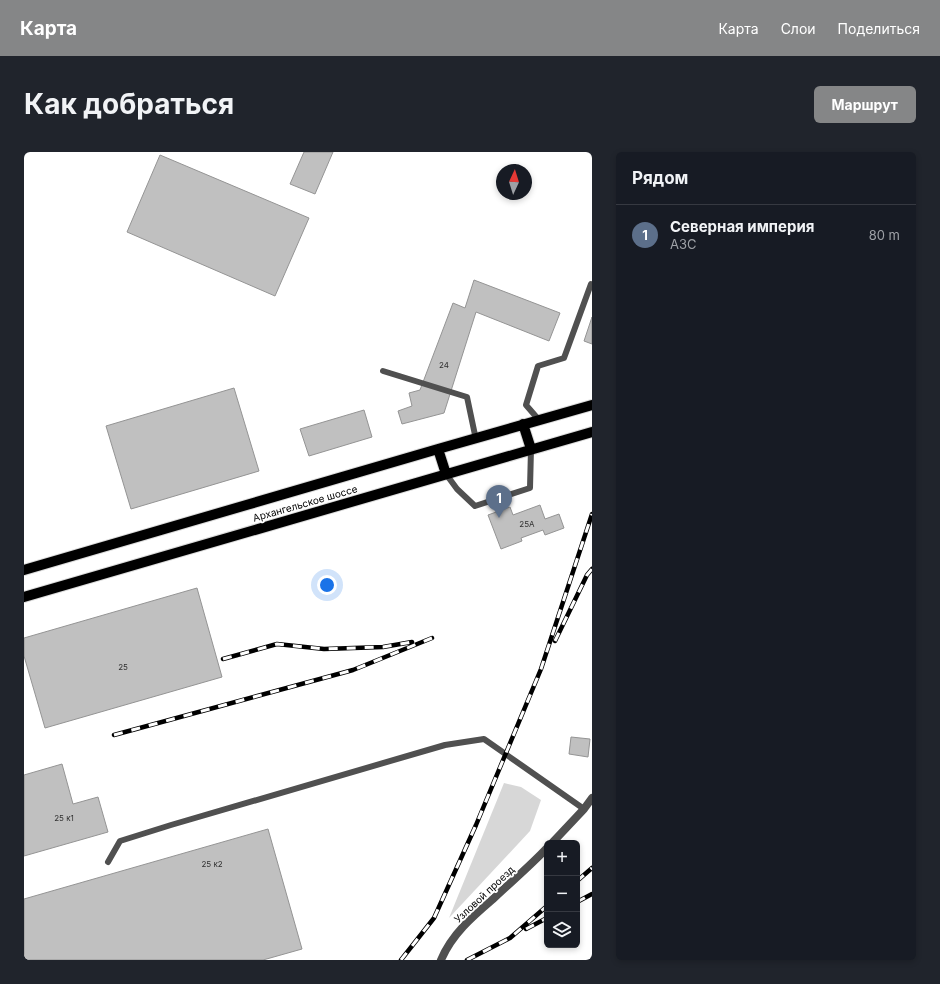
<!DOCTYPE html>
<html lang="ru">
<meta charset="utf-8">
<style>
:root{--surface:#171b24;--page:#20242c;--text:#f1f3f6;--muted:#9ea1a6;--line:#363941;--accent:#858687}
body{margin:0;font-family:Inter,sans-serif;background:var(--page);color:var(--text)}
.controls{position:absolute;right:12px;bottom:12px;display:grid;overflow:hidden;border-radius:6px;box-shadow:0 2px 6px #0003}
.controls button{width:36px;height:36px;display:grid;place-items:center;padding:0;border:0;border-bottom:1px solid var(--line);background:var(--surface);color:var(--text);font:20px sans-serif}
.compass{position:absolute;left:472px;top:12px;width:36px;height:36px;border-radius:50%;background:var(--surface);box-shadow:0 2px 6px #0003;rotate:4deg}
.you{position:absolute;left:303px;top:433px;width:14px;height:14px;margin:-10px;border:3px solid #fff;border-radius:50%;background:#1a73e8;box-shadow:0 0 0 6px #1a73e833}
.badge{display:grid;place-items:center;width:26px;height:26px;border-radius:50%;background:var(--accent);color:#fff;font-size:13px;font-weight:700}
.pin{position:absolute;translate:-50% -33px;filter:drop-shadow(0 1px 2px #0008)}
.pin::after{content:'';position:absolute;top:21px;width:14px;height:12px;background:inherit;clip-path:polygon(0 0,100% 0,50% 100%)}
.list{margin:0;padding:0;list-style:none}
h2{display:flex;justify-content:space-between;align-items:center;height:52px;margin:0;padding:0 16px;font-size:17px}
h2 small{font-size:13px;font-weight:400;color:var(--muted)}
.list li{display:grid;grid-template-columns:26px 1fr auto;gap:12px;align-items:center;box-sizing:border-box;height:60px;padding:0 16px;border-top:1px solid var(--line)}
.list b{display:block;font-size:15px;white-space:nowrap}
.list p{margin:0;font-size:13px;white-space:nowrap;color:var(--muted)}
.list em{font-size:13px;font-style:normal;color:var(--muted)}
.icon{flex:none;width:22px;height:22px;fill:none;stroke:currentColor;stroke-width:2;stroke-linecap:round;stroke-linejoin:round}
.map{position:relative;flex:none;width:568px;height:808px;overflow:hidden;border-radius:6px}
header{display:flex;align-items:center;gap:24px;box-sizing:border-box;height:56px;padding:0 20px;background:var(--accent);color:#fff}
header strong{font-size:19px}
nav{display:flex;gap:22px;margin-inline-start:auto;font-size:14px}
.intro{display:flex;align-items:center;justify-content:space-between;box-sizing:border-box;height:96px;padding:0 24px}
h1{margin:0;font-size:28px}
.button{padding:10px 18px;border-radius:6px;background:var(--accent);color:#fff;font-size:14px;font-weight:700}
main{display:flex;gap:24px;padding:0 24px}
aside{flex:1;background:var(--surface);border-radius:6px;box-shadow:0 2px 6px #0003}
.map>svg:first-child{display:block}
.green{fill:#d7d7d7}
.building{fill:#c0c0c0;stroke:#949494}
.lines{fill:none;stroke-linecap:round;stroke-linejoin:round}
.primary-casing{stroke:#dbdbdb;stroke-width:12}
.service{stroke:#505050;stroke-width:6}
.tertiary{stroke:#505050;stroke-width:8}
.primary{stroke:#000;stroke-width:10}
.rail-casing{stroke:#000;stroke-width:4.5}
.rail{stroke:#fff;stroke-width:3;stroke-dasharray:9;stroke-linecap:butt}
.labels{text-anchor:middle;stroke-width:3.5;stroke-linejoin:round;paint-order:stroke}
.number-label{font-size:8px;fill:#303030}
.street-label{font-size:10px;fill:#000;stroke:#fff}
</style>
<header>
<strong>Карта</strong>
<nav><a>Карта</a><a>Слои</a><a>Поделиться</a></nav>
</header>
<div class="intro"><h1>Как добраться</h1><a class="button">Маршрут</a></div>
<main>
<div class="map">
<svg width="568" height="808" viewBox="0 0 568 808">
<rect width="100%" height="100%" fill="#fff"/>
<path class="green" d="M480,631L497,635L517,648L506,679L425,766Z"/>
<path class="building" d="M280,0H309L291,42L266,32Z
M136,3L285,66L251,144L103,80Z
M450,128L536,161L525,189L452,160L420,261L378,272L374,259L388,254L385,241L396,238L429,151L441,156Z
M568,165V192L560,189Z
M210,236L235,319L107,357L82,274Z
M340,258L348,285L285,304L276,277Z
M516,353L521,367L535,362L540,376L521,383L519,378L497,386L498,389L477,397L464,363L486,355L489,363Z
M173,436L198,525L21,576L0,504V486Z
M547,585L566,587L564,605L545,602Z
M38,612L49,652L74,645L84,680L0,704V623Z
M244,677L278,797L239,808H0V747Z"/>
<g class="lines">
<defs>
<path id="primary" d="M499,272L507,297
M414,297L422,322
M0,418L414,297L568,253
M0,445L568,280"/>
</defs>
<use href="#primary" class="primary-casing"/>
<path class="service" d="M359,219L443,245L451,283
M515,268L502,253L514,214L540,206L567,132
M422,322L433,337L451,354L506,336L507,297
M84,710L96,689L147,673L421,593L460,587L560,657"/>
<path class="tertiary" d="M528,691L560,657L568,646
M417,808C428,782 448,765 469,747C487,730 506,714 523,696"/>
<use href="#primary" class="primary"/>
<defs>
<path id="rail" d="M531,489L563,423L568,417
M199,507L253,492L300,497L359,495L388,490
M90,583L329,518L408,486
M553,729L568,716
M553,750L568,742
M502,777L523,766
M377,808L410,766L452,673L517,517L568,362
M443,808L486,786L523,754"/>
</defs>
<use href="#rail" class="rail-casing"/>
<use href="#rail" class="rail"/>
</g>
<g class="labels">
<g class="number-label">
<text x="420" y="216">24</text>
<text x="503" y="375">25А</text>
<text x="99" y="518">25</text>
<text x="40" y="669">25 к1</text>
<text x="188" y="715">25 к2</text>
</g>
<g class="street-label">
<text transform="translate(281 351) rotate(-16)" y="4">Архангельское шоссе</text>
<text transform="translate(460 742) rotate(-43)" y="4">Узловой проезд</text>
</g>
</g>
</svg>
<div class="controls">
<button>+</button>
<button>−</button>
<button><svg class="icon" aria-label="layers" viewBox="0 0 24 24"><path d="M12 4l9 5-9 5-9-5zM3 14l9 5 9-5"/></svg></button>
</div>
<svg class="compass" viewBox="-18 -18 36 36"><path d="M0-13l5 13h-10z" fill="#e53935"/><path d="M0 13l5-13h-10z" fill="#9ea1a6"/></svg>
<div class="you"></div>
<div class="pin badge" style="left:475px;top:366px;background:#5c6f8a">1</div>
</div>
<aside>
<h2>Рядом<small></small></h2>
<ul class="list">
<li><span class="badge" style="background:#5c6f8a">1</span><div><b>Северная империя</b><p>АЗС</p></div><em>80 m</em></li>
</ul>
</aside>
</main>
